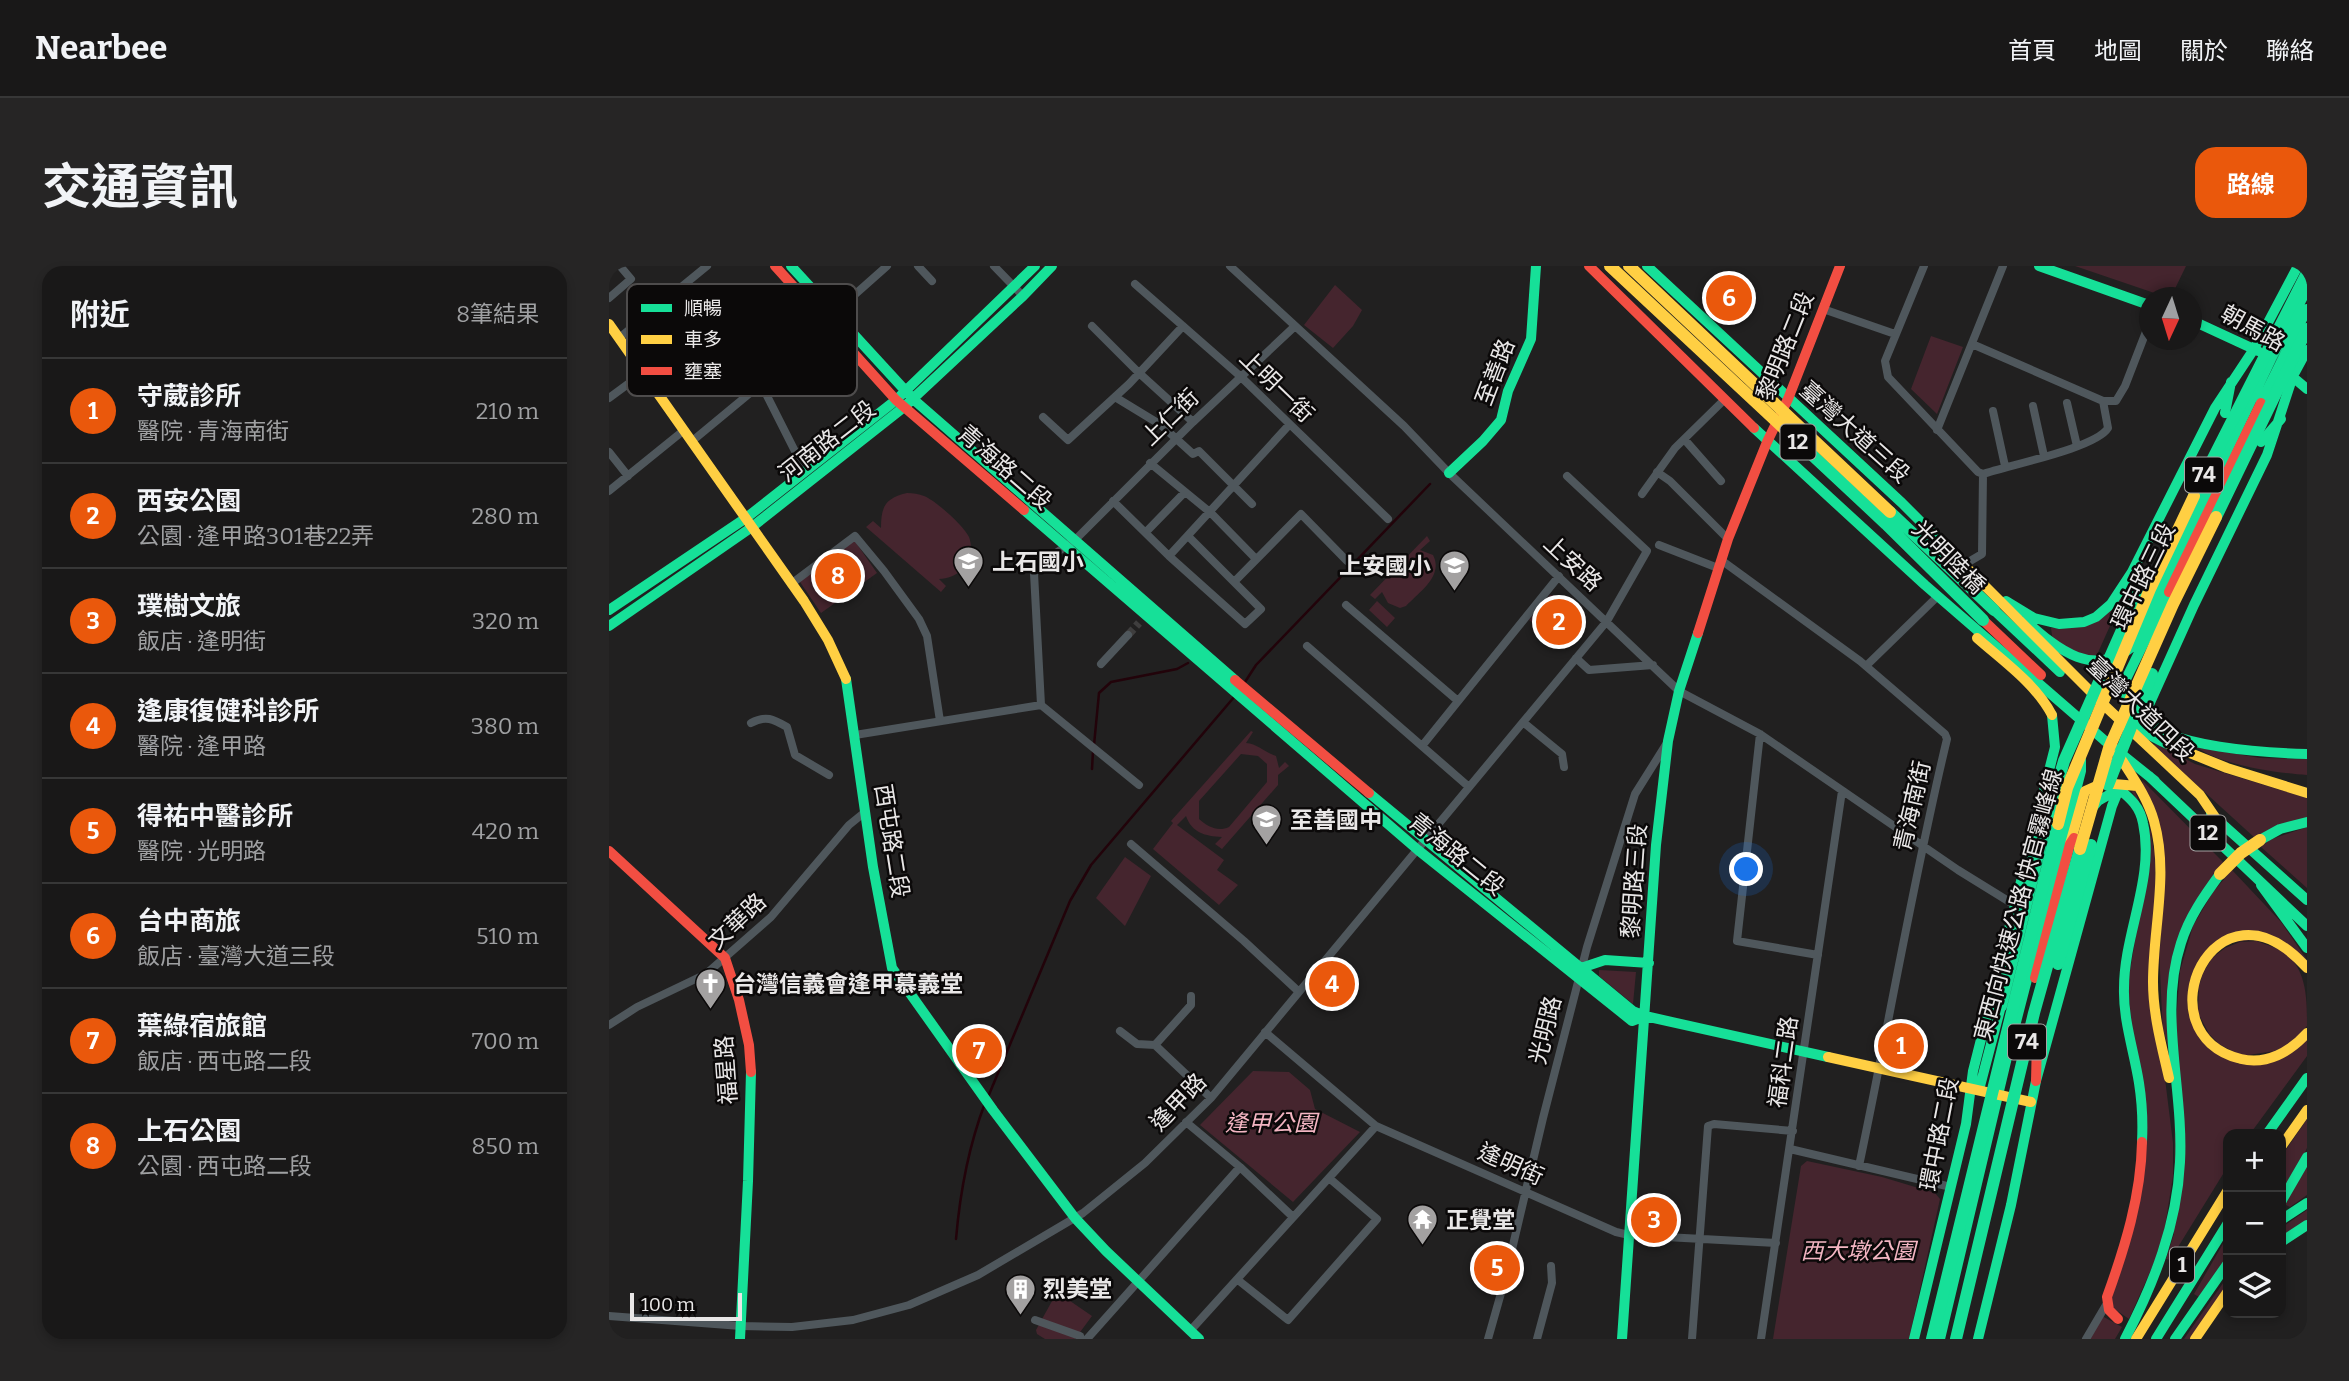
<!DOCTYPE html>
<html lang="zh-TW">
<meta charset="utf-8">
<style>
:root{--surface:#191818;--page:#262525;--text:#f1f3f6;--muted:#9fa0a2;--line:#373737;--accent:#ea580c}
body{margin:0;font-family:Bitter,"Noto Sans TC",serif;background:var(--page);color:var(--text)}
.controls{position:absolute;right:21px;bottom:21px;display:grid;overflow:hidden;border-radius:14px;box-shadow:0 4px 10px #0003}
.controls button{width:63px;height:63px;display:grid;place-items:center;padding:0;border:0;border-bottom:2px solid var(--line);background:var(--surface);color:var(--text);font:35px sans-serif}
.compass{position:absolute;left:1530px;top:21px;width:63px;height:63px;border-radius:50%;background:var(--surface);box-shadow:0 4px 10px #0003;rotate:184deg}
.scale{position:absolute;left:21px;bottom:18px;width:112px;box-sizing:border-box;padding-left:7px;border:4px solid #e9e7e7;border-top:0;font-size:19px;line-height:24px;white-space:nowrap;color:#e9e7e7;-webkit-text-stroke:5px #0b0909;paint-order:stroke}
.you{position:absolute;left:1138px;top:604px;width:24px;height:24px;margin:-18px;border:5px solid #fff;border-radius:50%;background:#1a73e8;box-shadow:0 0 0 10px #1a73e833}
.badge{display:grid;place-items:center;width:46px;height:46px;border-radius:50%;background:var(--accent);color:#fff;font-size:23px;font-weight:700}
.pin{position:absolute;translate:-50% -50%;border:4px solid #fff;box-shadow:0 2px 7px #0006}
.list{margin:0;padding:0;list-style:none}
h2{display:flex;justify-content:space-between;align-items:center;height:91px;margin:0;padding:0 28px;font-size:30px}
h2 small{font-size:23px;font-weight:400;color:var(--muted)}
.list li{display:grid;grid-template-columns:46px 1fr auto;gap:21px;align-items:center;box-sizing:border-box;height:105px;padding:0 28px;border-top:2px solid var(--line)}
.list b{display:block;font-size:26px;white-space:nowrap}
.list p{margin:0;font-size:23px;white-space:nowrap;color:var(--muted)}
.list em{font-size:23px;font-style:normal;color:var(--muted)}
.icon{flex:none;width:38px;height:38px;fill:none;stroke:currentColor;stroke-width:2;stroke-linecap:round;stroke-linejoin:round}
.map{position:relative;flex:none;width:1698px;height:1073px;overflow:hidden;border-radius:21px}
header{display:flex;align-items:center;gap:42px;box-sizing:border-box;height:98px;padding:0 35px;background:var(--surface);border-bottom:2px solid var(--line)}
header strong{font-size:33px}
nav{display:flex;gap:38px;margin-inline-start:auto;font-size:24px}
.intro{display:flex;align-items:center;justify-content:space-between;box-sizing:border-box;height:168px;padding:0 42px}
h1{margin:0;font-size:49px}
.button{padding:18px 32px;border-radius:21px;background:var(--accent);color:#fff;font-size:24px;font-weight:700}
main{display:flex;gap:42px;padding:0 42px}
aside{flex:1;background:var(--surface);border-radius:21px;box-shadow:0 4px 10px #0003}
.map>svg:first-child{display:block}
.green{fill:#45252e;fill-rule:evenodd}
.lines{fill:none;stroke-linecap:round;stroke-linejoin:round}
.stream{stroke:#22030a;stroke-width:2.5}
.street-tunnel{stroke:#3f3e3e;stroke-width:8;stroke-dasharray:8 4;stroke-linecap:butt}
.street{stroke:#4f575c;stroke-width:8}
.fast{stroke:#16e098;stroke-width:10}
.slow{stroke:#ffcf43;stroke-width:10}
.jam{stroke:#f24e42;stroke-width:10}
.fast-bridge{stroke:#16e098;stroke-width:12}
.slow-bridge{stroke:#ffcf43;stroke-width:12}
.labels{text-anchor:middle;stroke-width:5;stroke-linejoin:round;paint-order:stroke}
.shield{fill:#0b0909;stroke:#a6a4a4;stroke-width:2}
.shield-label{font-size:21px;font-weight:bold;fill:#e9e7e7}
.street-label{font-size:23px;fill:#e9e7e7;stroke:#0b0909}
.poi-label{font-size:23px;font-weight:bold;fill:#e9e7e7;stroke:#0b0909;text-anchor:start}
.park-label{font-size:23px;font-style:italic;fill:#f3b5c2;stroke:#0b0909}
.key{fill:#0b0909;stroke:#4e4c4c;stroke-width:2}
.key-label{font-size:19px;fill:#e9e7e7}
</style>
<header>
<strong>Nearbee</strong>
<nav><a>首頁</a><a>地圖</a><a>關於</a><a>聯絡</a></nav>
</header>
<div class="intro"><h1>交通資訊</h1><a class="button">路線</a></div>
<main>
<aside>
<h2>附近<small>8筆結果</small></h2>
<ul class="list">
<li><span class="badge">1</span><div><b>守葳診所</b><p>醫院 · 青海南街</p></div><em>210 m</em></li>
<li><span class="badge">2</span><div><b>西安公園</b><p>公園 · 逢甲路301巷22弄</p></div><em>280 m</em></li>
<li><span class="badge">3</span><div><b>璞樹文旅</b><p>飯店 · 逢明街</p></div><em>320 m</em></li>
<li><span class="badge">4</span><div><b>逢康復健科診所</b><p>醫院 · 逢甲路</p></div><em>380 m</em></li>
<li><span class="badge">5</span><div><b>得祐中醫診所</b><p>醫院 · 光明路</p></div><em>420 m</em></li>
<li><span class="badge">6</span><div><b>台中商旅</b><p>飯店 · 臺灣大道三段</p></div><em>510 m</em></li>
<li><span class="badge">7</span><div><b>葉綠宿旅館</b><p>飯店 · 西屯路二段</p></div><em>700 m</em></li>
<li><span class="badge">8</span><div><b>上石公園</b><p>公園 · 西屯路二段</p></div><em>850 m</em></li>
</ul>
</aside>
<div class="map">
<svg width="1698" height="1073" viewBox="0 0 1698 1073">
<rect width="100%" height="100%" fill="#212020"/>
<path class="green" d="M1466,0H1577L1562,31L1560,32Z
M726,19L753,44L744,60L724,82L695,59Z
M1322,70L1354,81L1328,148L1302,123Z
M298,227C304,227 310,228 315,230C326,234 355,260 360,271C368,293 351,313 330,313L337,320L332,326L257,261L264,255L272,262C272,241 276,232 298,227Z
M818,270L821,275L811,284L824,289C835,310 810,326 797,340L791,342L779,337L773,326L766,333L761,329Z
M245,274L268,307L212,347L189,313Z
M941,329L948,330L976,354L977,358L956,383L920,354Z
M1511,329L1513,333L1487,391H1471L1444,376L1442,362L1472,360Z
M768,335L786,352L778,361L760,344Z
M642,465L644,466L637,477C649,478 655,486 667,490L670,502L676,496L680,500L669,509V519L613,583L606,578L613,571C596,570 583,567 577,550L568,559L615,594L608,604L629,619L610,639L544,583L564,557L562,555ZM632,488L649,490L658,498V516L620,561C609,566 599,561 590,553V535Z
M1547,478L1586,498L1698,532V551L1646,572L1544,479Z
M1587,481L1651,492L1698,493V509C1666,507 1612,499 1587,481Z
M1533,514L1614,596L1570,672L1564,799L1547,738L1554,638Z
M1525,523L1545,575L1556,813L1564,877V910L1553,979L1520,1053L1504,1042L1503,1032L1535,912L1519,717L1536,615L1528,534L1523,526Z
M1698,561V622L1652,581L1660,574Z
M516,591L542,610L516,660L487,632Z
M1623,604L1672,656L1698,694L1668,671L1603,679L1581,748L1629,798L1698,773V790L1641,868H1619V900L1561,994L1557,993L1565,968L1566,769L1571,705L1584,660L1604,626Z
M1648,675C1657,679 1670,682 1678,688C1698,707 1698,733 1698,760L1685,774L1672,784L1633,790L1604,775L1589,747L1590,714L1603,692L1616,682L1631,676Z
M990,704L1027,706L1024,738L990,710Z
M644,805L680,806L701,824L706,843L751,866L684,936L591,859Z
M1698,853V882L1687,905L1672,929V891Z
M1198,895L1273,911L1326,927L1331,933L1300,1073H1164L1192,900Z
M1698,901V929L1681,941L1675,938Z
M1698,944V956L1672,973V962Z
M1619,969V990L1590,1031L1585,1028Z
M1619,1010V1022L1583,1073H1575Z
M448,1026L483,1050L466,1073H436L428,1068L427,1064Z
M1493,1050L1513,1061L1506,1073H1479Z"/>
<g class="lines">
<path class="stream" d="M636,416L647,399L821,218
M485,479L490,427L502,416L568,403L579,397
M483,503L484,485
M379,831L461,635L482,599L626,430
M347,973C351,926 359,882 376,837"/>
<path class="street-tunnel" d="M519,369L530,357"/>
<path class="street" d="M309,0L323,15
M385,0L414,30
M621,0L795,160L840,207L1070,425L1151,468L1349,604L1404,638
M1315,0L1276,95L1279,111L1369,206L1374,208
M526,18L631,110L779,253
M74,20L152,118L196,205
M0,32L22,13L11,0
M1214,43L1286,68
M225,47L278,0
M483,60L529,106L584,156
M10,72L98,0
M1363,78L1494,135H1507L1516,120L1540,58
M43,120L113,69
M506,131L552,159L584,188L590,185L643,238
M0,132L34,107
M1458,137L1468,180
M1424,140L1435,190
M1384,145L1396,200
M434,151L459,174L520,118L574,60
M1328,164L1394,0
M1076,174L1112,215
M82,176L152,118
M0,186L19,210
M541,197L602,247L647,293
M1048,206L1061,215L1119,273
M1374,208C1400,199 1487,182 1499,162L1494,135
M0,225L74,165
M1033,228L1066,182L1116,133
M504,235L560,290L636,358L652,343L579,270
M537,266L575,227
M1050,279L1109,302
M560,290L680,159
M1112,294L1251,395L1336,468L1338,473C1304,614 1280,758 1250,900
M1356,298L1373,288L1374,208
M625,316L692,248L738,295
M182,318L246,270L275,305L310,353L318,370L331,455
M737,339L849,435
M698,380L860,521
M967,392L980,404L1044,399
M492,398L519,369
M1257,400L1329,330
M432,439L530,519
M914,456L953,488L955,501
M142,457C157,449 164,453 178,461L186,489L220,509
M1151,468L1128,675L1209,689
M246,469L432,439L425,307L447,287L467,273L584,156L685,61
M813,480L950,310
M522,578L635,675L689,725
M582,730V739L546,779L602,832
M0,759L28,741L97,708L162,651L240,559L256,546
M511,765L528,778L546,779
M656,766L767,860L1007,966L1020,969L1167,977
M577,856L631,901L684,951
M1181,883L1342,921
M629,1014L679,1054L768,953L720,912
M0,1050L132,1060L183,1061L244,1054L300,1039L369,1009L474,947L536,897L602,832L998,355L1038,285L958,210
M426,1054L471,1070
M581,1065L767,860
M478,1073L631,901
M879,1073L896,1013L934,852L978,681L1026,528L1058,477
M928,1073L943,1017L942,1000
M1083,1073L1099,860L1105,858L1184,865
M1152,1073L1233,525
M1477,1073L1497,1039"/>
<path class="fast" d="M182,0L304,133L626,414
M1038,0L1293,237L1345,289
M1430,0L1540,39
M1582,54L1649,85
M1698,84L1684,110L1658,189L1585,339L1535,450C1554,482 1663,487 1698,488
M1679,107L1698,123
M1652,137L1698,43
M1616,147L1622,116
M1145,162L1316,319L1495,474L1546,515
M1652,176L1672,153
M840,207L874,175L892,154L899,125L922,73L927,0
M415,244L809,584L1023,755L1036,750
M1560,326L1517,413C1511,458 1533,466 1569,483
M1397,335L1425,352L1450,358L1475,356L1487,351L1502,338L1523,306L1606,142L1645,83L1689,0
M0,344L137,252L287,134L426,0
M1385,344L1451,406
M1417,355C1448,383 1486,415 1526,378L1662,93L1698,23
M0,360L143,261L295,141L414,30L443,0
M237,413L264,601L283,702L384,844L466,952L497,985L590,1073
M1540,510L1698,660
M1510,523C1522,533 1531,541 1534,557C1546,612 1515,667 1515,722C1514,754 1525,785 1530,817C1533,836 1534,856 1533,876
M760,527L1024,745L1036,750L1219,791
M1484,541L1489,535L1510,523
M1602,548L1698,634
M1651,574L1671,563L1698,556
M1652,619L1698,682
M972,702L996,694L1040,697
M1370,824L1392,740
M1658,868L1698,812
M1672,936L1698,891
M1672,954L1698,937
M1672,976L1698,959
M131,1073L139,915L142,806
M1013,1073L1047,579L1059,475L1070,425L1089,367
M1305,1073L1357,858L1364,805L1446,481L1443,449
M1331,1073L1399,787L1472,505V494
M1369,1073L1402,939L1427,815L1503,540L1510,523
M1516,1073C1545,1017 1568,959 1571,896C1575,824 1549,747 1572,677C1580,651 1595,630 1611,608
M1547,1073L1619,957
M1566,1073L1619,997"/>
<path class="slow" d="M0,58L195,335L219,374L237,413
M1345,289L1496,440L1591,529L1608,554
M1368,372C1394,395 1427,418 1443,449
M1561,479L1618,502L1698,527
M1509,488C1522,509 1538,530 1545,555C1560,608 1544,662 1544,716C1544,749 1553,781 1560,812
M1461,578L1476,525L1494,517L1528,520
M1698,702C1606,599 1530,768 1632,793C1658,799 1681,786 1698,767
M1219,791L1422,836
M1672,881L1698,844
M1527,1073L1619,924
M1586,1073L1619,1025"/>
<path class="jam" d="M166,0L287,134L415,244
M980,0L1145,162
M1560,326L1652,137
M1374,354L1432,409
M1089,367L1119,273L1158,176L1179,133L1231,0
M626,414L760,527
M0,585L116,692L130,734L140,779L142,806
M1426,712L1461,578L1465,572
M1427,815L1428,773
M1509,1053L1500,1044L1498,1031C1516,981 1532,930 1533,876"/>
<path class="fast-bridge" d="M1184,171L1277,258L1374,354
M1585,230L1698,7
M1281,246L1385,344
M1607,251L1698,63
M1499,519L1543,408
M1449,698L1482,579
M1392,740L1436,560L1455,495L1529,328
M1323,1073L1449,558
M1347,1073L1425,747L1471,583"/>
<path class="slow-bridge" d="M1001,0L1184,171
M1020,0L1281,246
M1449,558L1458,522L1541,323L1585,230
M1471,583L1500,482L1564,338L1607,251
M1611,608L1632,587L1651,574"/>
</g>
<defs>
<symbol id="school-pin" viewBox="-11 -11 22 30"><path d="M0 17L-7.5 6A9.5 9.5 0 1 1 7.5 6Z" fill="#a3a1a1" stroke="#0b0909"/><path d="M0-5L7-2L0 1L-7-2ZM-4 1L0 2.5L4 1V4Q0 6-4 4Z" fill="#fff"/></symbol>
<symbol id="church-pin" viewBox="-11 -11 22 30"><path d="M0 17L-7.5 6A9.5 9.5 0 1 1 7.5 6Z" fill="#a3a1a1" stroke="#0b0909"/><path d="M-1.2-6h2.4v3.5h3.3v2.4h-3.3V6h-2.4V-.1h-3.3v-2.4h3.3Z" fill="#fff"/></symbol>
<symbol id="temple-pin" viewBox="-11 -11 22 30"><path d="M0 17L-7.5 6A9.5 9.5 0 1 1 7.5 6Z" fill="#a3a1a1" stroke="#0b0909"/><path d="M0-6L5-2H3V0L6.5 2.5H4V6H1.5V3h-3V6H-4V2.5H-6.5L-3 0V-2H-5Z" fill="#fff"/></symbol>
<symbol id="building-pin" viewBox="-11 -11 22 30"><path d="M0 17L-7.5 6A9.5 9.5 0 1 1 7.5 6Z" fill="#a3a1a1" stroke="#0b0909"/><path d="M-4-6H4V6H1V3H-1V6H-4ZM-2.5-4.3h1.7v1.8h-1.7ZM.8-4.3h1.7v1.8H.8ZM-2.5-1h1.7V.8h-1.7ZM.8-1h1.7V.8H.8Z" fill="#fff"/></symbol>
</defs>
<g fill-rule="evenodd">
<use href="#school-pin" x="342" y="278" width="35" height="47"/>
<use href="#school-pin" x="828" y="282" width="35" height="47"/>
<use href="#school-pin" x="640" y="536" width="35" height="47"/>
<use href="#church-pin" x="84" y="700" width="35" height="47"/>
<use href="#temple-pin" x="796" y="936" width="35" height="47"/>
<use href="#building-pin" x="394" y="1006" width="35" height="47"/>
</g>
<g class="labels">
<g class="shield">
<rect x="1171.5" y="158.5" width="35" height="35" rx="5"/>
<rect x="1576" y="191.5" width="38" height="35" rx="5"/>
<rect x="1581.5" y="549.5" width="35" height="35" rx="5"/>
<rect x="1399" y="758.5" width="38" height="35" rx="5"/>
<rect x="1561" y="981.5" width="24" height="35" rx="5"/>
</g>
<g class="shield-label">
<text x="1189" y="183">12</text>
<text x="1595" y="216">74</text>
<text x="1599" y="574">12</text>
<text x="1418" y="783">74</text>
<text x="1573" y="1006">1</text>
</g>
<g class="street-label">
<text transform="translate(1644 62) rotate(29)" y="8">朝馬路</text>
<text transform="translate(1176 80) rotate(-68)" y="8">黎明路二段</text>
<text transform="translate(886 106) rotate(-69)" y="8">至善路</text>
<text transform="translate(668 120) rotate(44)" y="8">上明一街</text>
<text transform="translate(561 151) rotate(-44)" y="8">上仁街</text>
<text transform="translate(1246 166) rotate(42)" y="8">臺灣大道三段</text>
<text transform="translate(218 175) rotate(-38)" y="8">河南路二段</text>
<text transform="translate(396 201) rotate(41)" y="8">青海路二段</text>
<text transform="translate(1340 291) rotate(45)" y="8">光明陸橋</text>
<text transform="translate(964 297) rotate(43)" y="8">上安路</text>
<text transform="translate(1534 310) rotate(-64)" y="8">環中路三段</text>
<text transform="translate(1532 443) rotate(44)" y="8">臺灣大道四段</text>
<text transform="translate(1303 540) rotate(-77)" y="8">青海南街</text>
<text transform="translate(283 575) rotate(81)" y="8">西屯路二段</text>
<text transform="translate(848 588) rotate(39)" y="8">青海路二段</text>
<text transform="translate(1025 615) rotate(-86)" y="8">黎明路三段</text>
<text transform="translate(1409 639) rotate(-75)" y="8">東西向快速公路 快官霧峰線</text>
<text transform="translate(128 655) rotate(-43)" y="8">文華路</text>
<text transform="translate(936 764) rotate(-76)" y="8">光明路</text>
<text transform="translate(1174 796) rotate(-82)" y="8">福科二路</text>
<text transform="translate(117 804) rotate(-94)" y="8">福星路</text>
<text transform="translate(569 836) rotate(-46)" y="8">逢甲路</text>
<text transform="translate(1330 868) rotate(-79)" y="8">環中路二段</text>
<text transform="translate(902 898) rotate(24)" y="8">逢明街</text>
</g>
<g class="poi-label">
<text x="383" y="304">上石國小</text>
<text x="822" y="308" text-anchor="end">上安國小</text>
<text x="681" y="562">至善國中</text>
<text x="124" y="726">台灣信義會逢甲慕義堂</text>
<text x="837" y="962">正覺堂</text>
<text x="434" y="1031">烈美堂</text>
</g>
<g class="park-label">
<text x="662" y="865">逢甲公園</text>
<text x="1249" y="993">西大墩公園</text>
</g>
</g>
<rect x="18" y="18" width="230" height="112" rx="10" class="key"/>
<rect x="32" y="38" width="31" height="8" fill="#16e098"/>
<rect x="32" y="69" width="31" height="9" fill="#ffcf43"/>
<rect x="32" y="101" width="31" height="8" fill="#f24e42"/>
<g class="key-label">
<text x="75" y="49">順暢</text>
<text x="75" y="80">車多</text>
<text x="75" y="112">壅塞</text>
</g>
</svg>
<div class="controls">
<button>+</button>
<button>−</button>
<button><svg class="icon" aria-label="layers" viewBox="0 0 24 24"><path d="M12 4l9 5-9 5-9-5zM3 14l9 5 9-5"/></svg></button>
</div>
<svg class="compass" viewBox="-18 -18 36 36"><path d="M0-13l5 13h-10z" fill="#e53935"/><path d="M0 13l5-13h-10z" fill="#9fa0a2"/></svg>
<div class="scale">100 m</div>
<div class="you"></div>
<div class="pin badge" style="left:1292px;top:780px">1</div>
<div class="pin badge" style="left:950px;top:356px">2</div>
<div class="pin badge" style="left:1045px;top:954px">3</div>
<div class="pin badge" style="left:723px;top:718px">4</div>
<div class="pin badge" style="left:888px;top:1002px">5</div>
<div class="pin badge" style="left:1120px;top:32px">6</div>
<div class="pin badge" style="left:370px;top:785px">7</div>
<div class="pin badge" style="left:229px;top:310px">8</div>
</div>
</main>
